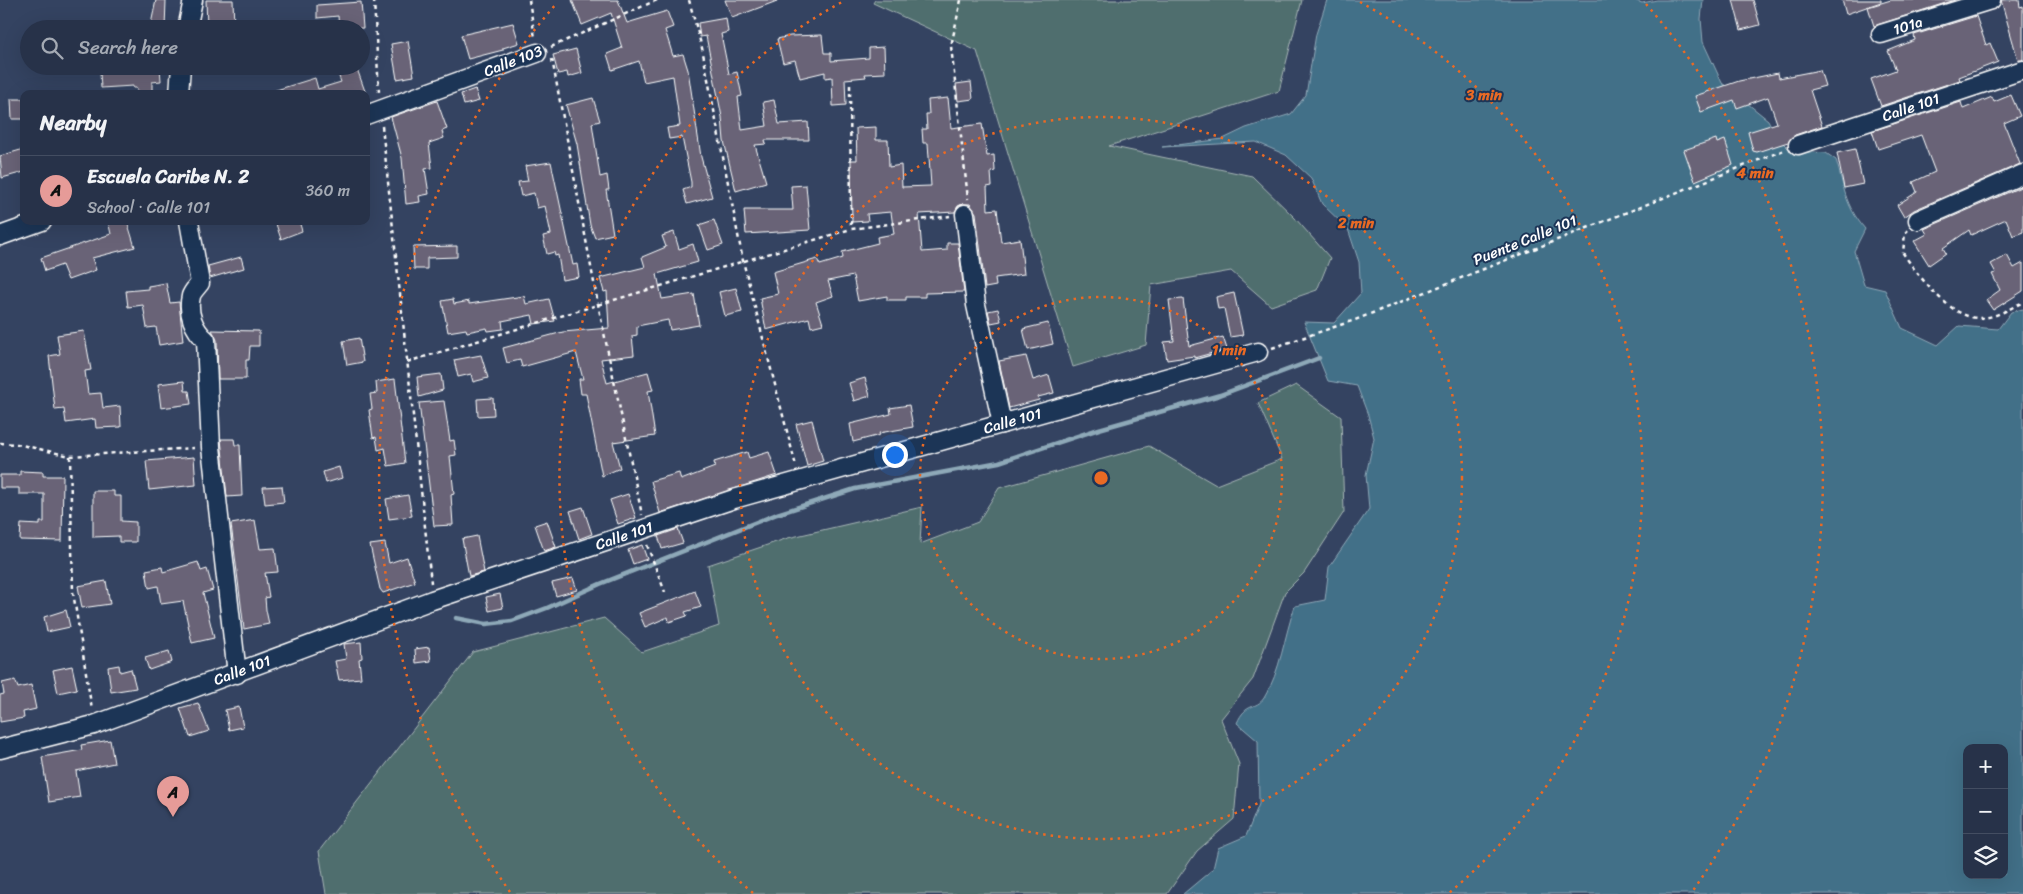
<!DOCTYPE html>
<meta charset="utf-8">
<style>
:root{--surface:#273249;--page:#2f3a50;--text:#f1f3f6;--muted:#a4aab4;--line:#434d61;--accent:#e69b98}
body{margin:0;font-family:Sriracha,sans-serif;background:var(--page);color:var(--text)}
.controls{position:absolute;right:15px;bottom:15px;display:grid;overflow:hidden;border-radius:10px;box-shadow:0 5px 20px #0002}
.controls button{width:45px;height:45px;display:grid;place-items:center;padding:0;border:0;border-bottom:1px solid var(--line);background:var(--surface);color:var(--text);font:25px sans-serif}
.you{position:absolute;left:894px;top:454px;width:18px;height:18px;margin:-12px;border:4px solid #fff;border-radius:50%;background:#1a73e8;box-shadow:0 0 0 8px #1a73e833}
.badge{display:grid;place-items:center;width:32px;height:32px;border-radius:50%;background:var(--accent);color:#111;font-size:16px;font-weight:700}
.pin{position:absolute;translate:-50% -41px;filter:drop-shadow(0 1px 2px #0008)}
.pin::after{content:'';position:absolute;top:26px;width:18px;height:15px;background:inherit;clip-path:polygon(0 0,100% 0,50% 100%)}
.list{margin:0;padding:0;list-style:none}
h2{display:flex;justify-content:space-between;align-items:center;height:65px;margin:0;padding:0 20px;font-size:21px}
h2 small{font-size:16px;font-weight:400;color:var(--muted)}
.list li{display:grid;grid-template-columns:32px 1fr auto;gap:15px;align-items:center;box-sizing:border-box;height:70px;padding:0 20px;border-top:1px solid var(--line)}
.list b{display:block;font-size:19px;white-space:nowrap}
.list p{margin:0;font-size:16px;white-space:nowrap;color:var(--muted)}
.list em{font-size:16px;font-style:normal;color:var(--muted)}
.icon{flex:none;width:28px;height:28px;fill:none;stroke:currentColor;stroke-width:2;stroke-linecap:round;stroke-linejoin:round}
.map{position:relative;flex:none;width:2023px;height:894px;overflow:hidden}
.search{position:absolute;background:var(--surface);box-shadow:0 5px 20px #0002;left:20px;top:20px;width:350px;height:55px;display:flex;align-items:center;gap:12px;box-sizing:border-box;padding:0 18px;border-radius:28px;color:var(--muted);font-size:19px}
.panel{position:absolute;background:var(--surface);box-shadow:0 5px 20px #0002;left:20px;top:90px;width:350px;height:135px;border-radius:10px}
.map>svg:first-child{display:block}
.green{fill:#4f6e6e;stroke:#a7b6b6}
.water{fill:#436f88;stroke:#8ea9b8;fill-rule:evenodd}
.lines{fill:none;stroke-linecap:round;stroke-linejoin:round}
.stream{stroke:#8ea9b8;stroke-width:4.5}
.building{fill:#696477;stroke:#fff}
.minor-casing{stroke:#fff;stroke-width:21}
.path{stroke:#fff;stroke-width:2.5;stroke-dasharray:4 4;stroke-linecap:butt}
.minor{stroke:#1d3557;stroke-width:18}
.ring{fill:none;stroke:#ea6a24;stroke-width:2.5;stroke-dasharray:2.5 5}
.labels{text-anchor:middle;stroke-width:4;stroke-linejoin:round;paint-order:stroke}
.street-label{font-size:15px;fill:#fff;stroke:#1d3557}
.centre{fill:#ea6a24;stroke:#1d3557;stroke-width:2.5}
.ring-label{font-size:15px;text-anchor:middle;font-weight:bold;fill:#ea6a24;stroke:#1d3557;stroke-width:4;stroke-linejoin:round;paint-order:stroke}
</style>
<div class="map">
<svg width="2023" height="894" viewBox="0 0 2023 894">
<rect width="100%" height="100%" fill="#344361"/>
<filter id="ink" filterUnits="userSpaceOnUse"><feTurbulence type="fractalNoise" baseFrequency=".02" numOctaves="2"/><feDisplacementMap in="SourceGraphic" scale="10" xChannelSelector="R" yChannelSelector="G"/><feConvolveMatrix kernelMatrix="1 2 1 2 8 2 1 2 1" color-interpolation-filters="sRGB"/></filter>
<g filter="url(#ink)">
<path class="green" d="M875,0H1302L1279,91L1109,146L1252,176L1295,218L1330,258L1317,290L1271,306L1231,271L1151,285L1146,345L1073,367L977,51L873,3Z
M1296,385L1341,417L1344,512L1304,573L1285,592L1253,679L1221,719L1239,764L1234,819L1197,851L1167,894H326L319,851L473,652L604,618L642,652L719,626L708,565L788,538L922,507L920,544L978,522L999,488L1149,446L1216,485L1282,459L1258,403Z"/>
<path class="water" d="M1327,0H1634L1642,3L1657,0H1703L1701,19L1703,42L1722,83L1768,120L1777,137L1790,150L1826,153L1836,160C1845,189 1844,204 1865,229L1854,251L1864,285L1885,290L1902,328L1938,345L1959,326L1998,329L2011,312L2023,309V894H1183L1213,869L1218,848L1246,836L1259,804L1258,741L1237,723C1246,702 1256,710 1264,698C1281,671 1284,636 1295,606L1325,600L1329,567L1369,509L1366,475L1374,438L1368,415L1357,386L1328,381L1304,322L1334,323L1361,293L1359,262L1348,229L1322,204L1311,178L1286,155L1256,142L1162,147L1223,139L1246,128L1291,114L1306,95L1316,34ZM1967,748H2004V875H1967Z"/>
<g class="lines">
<path class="stream" d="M456,618L486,624L512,621L547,608L600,584L777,514L855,489L999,462L1099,429L1220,395L1319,358"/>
</g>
<path class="building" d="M156,0H166L165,29H150Z
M206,0H233L234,26H207Z
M572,0H618L627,23L667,11L673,27L665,30L673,56L683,54L688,70L701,157L712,197L687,204L683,190L691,187V182L682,137L669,139L667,128L680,126L673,76L644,82L639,61L612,70L607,54L622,48L611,13L582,25Z
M725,0H777V1L732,18Z
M1733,0H1753L1760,25L1741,30Z
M1842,0H1881V2L1846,14Z
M1891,0H1955L1874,26L1868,7Z
M2001,0H2019L2020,7L2023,6V60H2018Z
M361,2L363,28L339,29L338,16L317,18V5Z
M1976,16L1986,45L1990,43L1998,62L1959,77L1960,80L1881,106L1871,79L1896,70L1888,51L1915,40L1914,35Z
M726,18L728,32L721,34L729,74L737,72L742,96L738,97L742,130L767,126L763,102L774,100L779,124L808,122L809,140H765L766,144L755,145L766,182L736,191L724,141L722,117L706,36L700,37L698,23Z
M513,23L519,43L503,48V50L468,59L461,35Z
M822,35L824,53H831V61L869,58V48L884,47L885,73L865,74L866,77L845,79L846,105L833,106L832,77L825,78V72L800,78L795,60L783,63L777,39L790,36Z
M408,41L414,76L397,79L391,44Z
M576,49L582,73L568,77L567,72L558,74L553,55Z
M335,66H356L366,94H273V91L315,78L318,89L341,82Z
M160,67L161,81L152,82V94H137V88H133V86L101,88L100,73Z
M1820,70L1825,86L1810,90L1822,126L1795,135L1788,142L1757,152L1753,151L1748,132L1777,123L1768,97L1737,108L1734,100L1701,112L1695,96L1739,81L1778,73L1779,78Z
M971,82L973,99L958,101L956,84Z
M475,89L479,101L464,105L461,94Z
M2011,95L2020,116L2004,123L2020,164L1914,210L1904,217L1897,205L1917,192L1913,182L1935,172L1921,135L1878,149L1872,131L1961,102L1963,109L1992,97L1994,102Z
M593,98L600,121L592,123L600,177L607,175L609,190H606L613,234L595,238L590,225L577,144L566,105Z
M948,98L951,128L982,124L987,156L994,155L995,171L991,172L992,186L987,187L988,210L997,209L1001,242L1020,239L1024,274L995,278L996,286L985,288L976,213L970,204H963L958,206L955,212L919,214L922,252L947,250V243H958L964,292L925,293V297H906V300H887V296L858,301L853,276L828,281L833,296L816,302L823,324L811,327L809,318L766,330L760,298L778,294L773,272L817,259L820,265L843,258L842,252L878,243L877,237L894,234L891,212L867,214L868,221L852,222L851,160H857L856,128L876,127V140H888L889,167L901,165L902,187L931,186L928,143H923L922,129H927L926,114H929L928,100Z
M11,99H24V119H12Z
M437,101L447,129L442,131L444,138L429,143L432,168L425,169L429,194L419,196L420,202L406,204L402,158L391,117Z
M1716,139L1717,143L1725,140L1733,165L1695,181L1684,150Z
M24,149V172L2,178L0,156Z
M1855,149L1863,184L1844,188L1837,153Z
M551,162L573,265L577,264L579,277L562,280L558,255L555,256L554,252L547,254L543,236L551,234L545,206L537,208L534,193L521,196L518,182L528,181L525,166Z
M806,185L810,230L746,234L744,210H793L791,186Z
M2023,186V232L2013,236L2006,219L1971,235L1969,230L1943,248L1946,253L1929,265L1914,241L1927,234L1924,229Z
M714,220L723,245L708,250L699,225Z
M108,221H127L135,247L92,258L96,270L68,280L62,265L45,271L41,258L111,234Z
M275,221H299L302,231L281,239Z
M674,232L679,249L693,244L698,262L657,274L662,299L694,294L699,325L670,330L668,320L637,326V335L632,336L634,355L601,359L607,383L648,372L653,390L648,391L655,436L613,442L620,468L602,476L586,394H581L579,379H583L576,352L522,367L520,360L507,363L503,348L563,332L609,328L607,291L604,292L600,278L645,267L642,257L666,247L662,236Z
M457,246V257L427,258V269H414L413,247Z
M2007,255L2014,268L2023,263V291L1993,310L1986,300L2000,290L1992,274L1996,273L1991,264Z
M241,257L244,268L210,278L208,266Z
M166,283L170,303L179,302L183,341L159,345L156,327L147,328L143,305L128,307L126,291L148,289V286Z
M736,288L742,312L725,316L719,292Z
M1234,293L1243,335L1230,337L1224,308L1218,309L1216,297Z
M524,296L526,304L549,299L555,321L534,324L532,315L502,321L503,329L488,331L487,328L467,332L466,329L448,332L442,301L453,299L454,304L469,301V304Z
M1183,299L1189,346L1223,337L1227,349L1194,358V356L1167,360L1164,342L1174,341L1169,300Z
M998,309L1001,321L991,323L988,311Z
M1048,323L1053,344L1028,350L1023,329Z
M212,330L259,331V346H250L249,360H246V379H218L217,340Z
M84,331L91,370L85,371L88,394L101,393L103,408L120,406L121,427L96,428L95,419L66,423L64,409L55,410L49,356L60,354L57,335Z
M359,338L363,362L347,365L343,341Z
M481,355L488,378L473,382L471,374L458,377L454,360Z
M1026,356L1033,380L1049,375L1054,393L1038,397L1039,400L1009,408L999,361Z
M441,374L443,390L419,397L417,377Z
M865,378L870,396L854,401L849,383Z
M395,379L405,463L388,466L385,448L378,450L376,437L373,438L369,410L372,409L370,394L377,393L376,382Z
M184,381L185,391H189L191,404L161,408L158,384Z
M493,398L494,415L478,416L477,399Z
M444,401L450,441L454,440L456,455L450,456L454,494L451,495L453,525L434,526L419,403Z
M909,405L913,427L879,433L880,435L853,442L850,424L891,414L890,408Z
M812,420L823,461L807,466L796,424Z
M221,439H234L235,445H240L242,496L227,497Z
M747,452L749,458L769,452L777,475L660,513L651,481L679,473L681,480L715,467L714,462Z
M194,457L196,485L149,490L146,461Z
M339,467L342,478L326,483L323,472Z
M20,471L43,472V476H63L62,541L20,540L21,524L40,525V522H44V494H19V488H0V475H20Z
M282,486L284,502L265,504L263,487Z
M93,491H114V496H121V521L136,522V542H119V536L93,537Z
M628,494L636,518L618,524L610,500Z
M408,495L412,516L389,519L386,499Z
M583,507L592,534L579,539L570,511Z
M255,520L260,549L275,548L278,572L265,573L269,597L265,598L266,610L269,624L244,629L231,524Z
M547,521L556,547L544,551L535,525Z
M678,529L683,543L662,549L658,536Z
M477,536L484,572L469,576L462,539Z
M385,543L389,563L407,557L415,582L383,593L380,589L370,545Z
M642,545L647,559L633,564L628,550Z
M198,562L201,571L207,569L213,590L203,593L214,638L192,643L183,601L161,604L158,586L149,588L146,570L162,567L163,572Z
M573,578L577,590L556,596L552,583Z
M106,581L110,604L82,608L78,586Z
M695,591L701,607L685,612L687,616L669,622L668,617L645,627L639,613Z
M500,594L503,608L489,611L486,597Z
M66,610L70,627L47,632L44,617Z
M361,642L362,658L359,659L361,678L339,680L335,661L346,659L344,644Z
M429,647L431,661L416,663L415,649Z
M169,651L172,662L149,670L145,658Z
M119,665L120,672L131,669L136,688L111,692L108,667Z
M72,666L77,689L58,693L53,670Z
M15,680L18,688L31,685L36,709L23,712L24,718L0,722V695L4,694L2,683Z
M198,703L209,731L190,737L180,708Z
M239,707L243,727L229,730L225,710Z
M110,740L114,763L76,771L80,797L49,802L42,757L82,750L81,745Z"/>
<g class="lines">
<defs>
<g id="minor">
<path d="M187,29L193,0"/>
<path id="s1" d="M1881,34L1991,0"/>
<path d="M179,94L181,66"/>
<path d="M366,115L537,53"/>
<path id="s2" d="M1798,145L2023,70"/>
<path d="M965,214L976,305L1002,424"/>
<path d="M1918,220L2023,174"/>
<path d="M189,221L200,283C197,287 192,292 191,296C187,313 194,330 206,340L211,447L237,674"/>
<path d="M0,236L42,221"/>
<path id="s3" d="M0,749L94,725L432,600L734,499L1258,352"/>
</g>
</defs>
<use href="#minor" class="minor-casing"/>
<path class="path" d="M374,0L379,93
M529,0L535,38
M689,0L702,48L743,261L796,466
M961,0L951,46L968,199
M551,47L657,0
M552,59L598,304L642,515
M850,85L851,229
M382,126L431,583
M1908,230L1905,233L1903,253C1917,274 1950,319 1980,318C1995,318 2009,309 2023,302
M1272,348L1355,320L1784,150
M407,362L851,229L950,216
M0,443L17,444L70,456L194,448
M70,456L73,592L92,710
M647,545L665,592"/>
<use href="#minor" class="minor"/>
</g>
</g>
<g class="ring">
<circle cx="1101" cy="478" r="181"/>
<circle cx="1101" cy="478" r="361"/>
<path d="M753 893A542 542 0 0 1 842 2M1360 2A542 542 0 0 1 1449 893"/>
<path d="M510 892A722 722 0 0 1 556 4M1646 4A722 722 0 0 1 1692 892"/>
</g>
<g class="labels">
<g class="street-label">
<text dy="5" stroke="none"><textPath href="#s1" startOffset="28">101a</textPath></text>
<text transform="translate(513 61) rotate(-21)" y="5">Calle 103</text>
<text dy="5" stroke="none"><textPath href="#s2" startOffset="119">Calle 101</textPath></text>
<text transform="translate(1525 240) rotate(-22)" y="5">Puente Calle 101</text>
<text dy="5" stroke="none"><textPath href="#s3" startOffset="1065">Calle 101</textPath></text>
<text dy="5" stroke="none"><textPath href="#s3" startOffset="660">Calle 101</textPath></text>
<text dy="5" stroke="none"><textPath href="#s3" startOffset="255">Calle 101</textPath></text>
</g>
</g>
<circle cx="1101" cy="478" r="8" class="centre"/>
<g class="ring-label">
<text x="1484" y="100">3 min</text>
<text x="1755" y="178">4 min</text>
<text x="1356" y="228">2 min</text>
<text x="1229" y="355">1 min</text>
</g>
</svg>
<div class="controls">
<button>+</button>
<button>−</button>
<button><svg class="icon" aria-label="layers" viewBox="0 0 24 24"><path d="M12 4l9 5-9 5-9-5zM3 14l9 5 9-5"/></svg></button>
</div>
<div class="you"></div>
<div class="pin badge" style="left:173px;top:817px">A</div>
<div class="search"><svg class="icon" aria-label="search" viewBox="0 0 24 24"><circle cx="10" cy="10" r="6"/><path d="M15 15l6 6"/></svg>Search here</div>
<section class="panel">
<h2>Nearby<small></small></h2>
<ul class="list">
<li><span class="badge">A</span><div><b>Escuela Caribe N. 2</b><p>School · Calle 101</p></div><em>360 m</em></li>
</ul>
</section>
</div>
